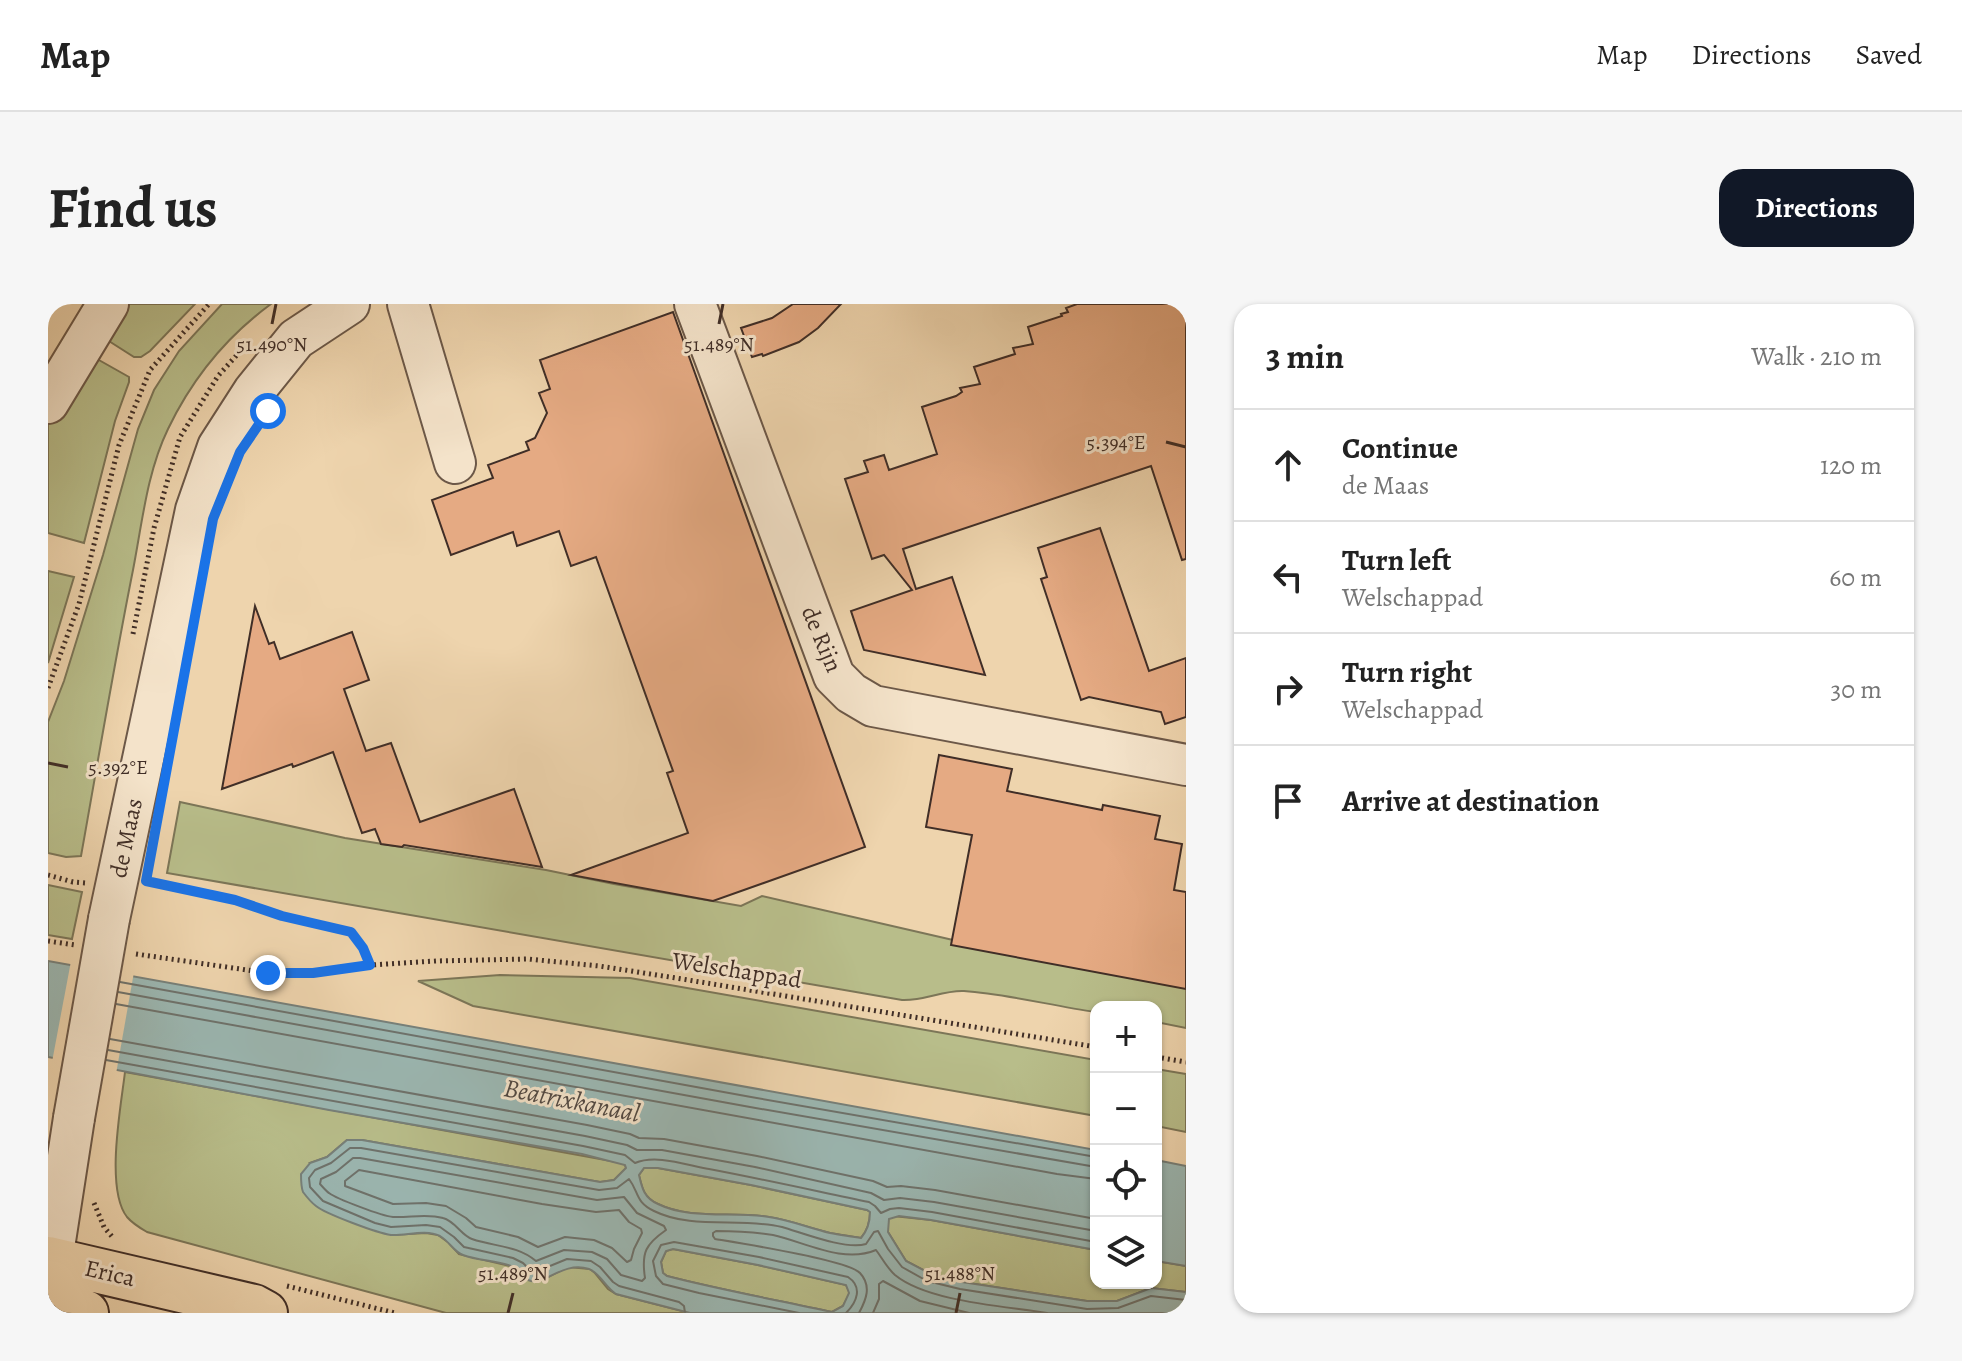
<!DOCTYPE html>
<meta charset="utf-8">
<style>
:root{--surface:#fff;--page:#f6f6f6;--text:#222;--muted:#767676;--line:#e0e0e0;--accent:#111827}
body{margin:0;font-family:Alegreya,serif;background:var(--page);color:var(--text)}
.controls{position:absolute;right:24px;bottom:24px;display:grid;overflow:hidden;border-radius:16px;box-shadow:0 2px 6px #0004}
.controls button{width:72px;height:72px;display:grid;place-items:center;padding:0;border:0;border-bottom:2px solid var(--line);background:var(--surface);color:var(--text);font:40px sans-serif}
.stop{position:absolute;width:24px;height:24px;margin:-18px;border:6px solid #1a73e8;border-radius:50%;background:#fff}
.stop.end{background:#1a73e8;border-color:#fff;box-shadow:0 2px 8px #0008}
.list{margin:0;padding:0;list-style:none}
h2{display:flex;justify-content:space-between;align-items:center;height:104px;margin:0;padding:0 32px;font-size:34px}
h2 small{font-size:26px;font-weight:400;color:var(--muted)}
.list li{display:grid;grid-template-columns:52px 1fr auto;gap:24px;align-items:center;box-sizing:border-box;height:112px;padding:0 32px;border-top:2px solid var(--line)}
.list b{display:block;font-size:30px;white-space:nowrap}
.list p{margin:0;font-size:26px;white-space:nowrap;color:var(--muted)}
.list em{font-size:26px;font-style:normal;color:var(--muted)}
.icon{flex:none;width:44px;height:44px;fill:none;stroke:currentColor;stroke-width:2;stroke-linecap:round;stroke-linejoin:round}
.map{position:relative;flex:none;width:1138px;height:1009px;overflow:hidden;border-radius:24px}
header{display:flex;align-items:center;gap:48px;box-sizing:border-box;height:112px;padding:0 40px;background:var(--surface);border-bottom:2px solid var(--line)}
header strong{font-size:38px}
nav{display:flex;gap:44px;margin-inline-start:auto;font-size:28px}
.intro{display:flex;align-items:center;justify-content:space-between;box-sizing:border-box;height:192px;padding:0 48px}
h1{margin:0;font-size:56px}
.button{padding:20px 36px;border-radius:24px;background:var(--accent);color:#fff;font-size:28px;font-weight:700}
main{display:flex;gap:48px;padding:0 48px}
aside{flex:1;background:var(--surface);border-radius:24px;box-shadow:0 2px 6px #0004}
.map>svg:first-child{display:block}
.green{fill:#b8bd8a;stroke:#7c7658;stroke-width:2}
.water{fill:#9bb7b2;stroke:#77807a;stroke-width:2;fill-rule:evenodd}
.pier{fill:#eed4ad}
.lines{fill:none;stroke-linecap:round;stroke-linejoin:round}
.shore{stroke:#6e726c;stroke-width:2}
.building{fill:#e5aa83;stroke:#402e27;stroke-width:2}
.minor-casing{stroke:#6c5848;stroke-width:44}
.major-casing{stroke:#402e27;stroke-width:48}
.path{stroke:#402e27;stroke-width:5;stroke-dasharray:2 4;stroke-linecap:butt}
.minor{stroke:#f4e3ca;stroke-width:40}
.major{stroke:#eed4ad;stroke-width:44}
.minor-bridge-casing{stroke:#6c5848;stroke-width:44;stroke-linecap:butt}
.minor-bridge{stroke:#f4e3ca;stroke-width:40}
.route{stroke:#1a73e8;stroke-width:10}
.ticks{fill:none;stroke:#402e27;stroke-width:3}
.labels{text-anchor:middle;stroke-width:6;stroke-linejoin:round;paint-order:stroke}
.street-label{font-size:24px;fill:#402e27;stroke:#f4e3ca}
.water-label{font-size:26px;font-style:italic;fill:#524943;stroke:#f4e3ca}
.ticks-label{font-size:20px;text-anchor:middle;fill:#402e27;stroke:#f4e3ca;stroke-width:6;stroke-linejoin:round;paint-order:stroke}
</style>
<header>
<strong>Map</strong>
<nav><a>Map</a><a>Directions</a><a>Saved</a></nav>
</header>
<div class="intro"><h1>Find us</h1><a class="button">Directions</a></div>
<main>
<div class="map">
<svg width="1138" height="1009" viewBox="0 0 1138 1009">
<rect width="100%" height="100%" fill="#eed4ad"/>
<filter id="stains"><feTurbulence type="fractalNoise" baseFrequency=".0025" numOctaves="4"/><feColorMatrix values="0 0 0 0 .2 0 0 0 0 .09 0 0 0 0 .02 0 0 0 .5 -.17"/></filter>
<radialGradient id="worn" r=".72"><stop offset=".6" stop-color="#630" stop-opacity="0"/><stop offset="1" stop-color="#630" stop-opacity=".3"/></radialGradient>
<path class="green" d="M72,0H147L102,47L93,53H86L53,32Z
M174,0H223C178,33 144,75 120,125C99,168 94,220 85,266C66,361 50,457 33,552L18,553L0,549V418L16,377L55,251L90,125L106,86L131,47Z
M42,51L81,73V78L67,117L36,239L0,229V118Z
M0,267L26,273L0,359Z
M132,498L297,534L498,566L566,580L693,602L714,592L905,636L1138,681V724L1108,718V703H1048V708C1004,702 960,690 916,687C895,686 876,697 854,696L119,569Z
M0,581L34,588L24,635L0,631Z
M452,671L582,674L1048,756V812L425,702L370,677Z
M1108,765L1138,770V828L1108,822Z
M77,768L574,859L577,861L578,864L566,876L552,878L314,836H299L279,853L262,859L343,931L378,929L390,931L401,939L411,950L462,962L471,966L479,975L492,977L520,963L542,965L547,969L560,985L568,990L642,1009H398L99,928C92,924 85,920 79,913C57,885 73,802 77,768Z
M596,864H610L703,881L819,906L822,908C822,917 819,927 813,934C803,932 792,931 782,929C761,924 742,916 721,913C686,907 642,916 610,900C596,894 594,884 591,871Z
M845,912L883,916L1048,946V979H1108V957L1138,962V988L1103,984L1069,997H1039L914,978L881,969L858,957L840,928V915Z
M625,945L710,961L798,981L802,989L795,1002L784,1008C729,996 673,986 619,972L615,969L613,958L618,947Z"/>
<path class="water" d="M0,657L1048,846V946L883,916L851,912L841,915L840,928L858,957L881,969L914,978L1039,997H1069L1103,984L1138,988V1009H642L568,990C558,984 551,968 541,965C515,957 497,981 483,977C475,975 471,965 463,962C448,956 431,957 415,951C406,948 401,937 392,932C377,925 358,932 343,931C329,929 278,910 268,902C264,899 258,892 255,888C253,883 253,876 253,870L262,859L279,853L299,836H314L552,878L566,876L578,864L577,861L534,850L281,806L0,753ZM596,864H610L703,881L819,906L822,908C822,917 819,927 813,934C802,932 792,931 782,929C761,924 742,916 721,913C686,907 642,916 610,900C596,894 594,884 591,871ZM625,945L710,961L798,981L801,989L795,1002L784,1008C729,996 673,986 619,972L615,969L613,958L618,947Z
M1108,856L1138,862V962L1108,957Z"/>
<path class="pier" d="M23,657L86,668L68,770L4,758Z"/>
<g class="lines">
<path class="shore" d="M72,678L703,793L1048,853
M70,688L702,803L1048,863
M68,700L1009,870L1048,875
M62,735L539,821L582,830L591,834L616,835L709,852L825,877L839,883L853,882L887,886L1048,915
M60,746L537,832L579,841L589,846H614L707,863L823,889L836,896L852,894L886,898L1048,927
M58,756L535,842L577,851L587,859C608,850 638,861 661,865C714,875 768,887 821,898L827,902L833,909L842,905L851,904L884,908L1048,938
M305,854H312L549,896L576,893L589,909L616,922L618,926C598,940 593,948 597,974L594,977L573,971L559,955L544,948L516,946L488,957C469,941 447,943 424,935C413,931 407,917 395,914C378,909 361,914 345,913C334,912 289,895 281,889C279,888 273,881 272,880L273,875L288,868Z
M311,866L494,900L548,908L571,906L581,918L593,925L594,929L586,945L583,956L579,958L564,944L546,936L517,933L490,943L470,933L428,923L418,914L398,902L378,899L345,900L297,882V877Z
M637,1009L636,1002L631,998L571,982L565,978L552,963L543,957L519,955L485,969L475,959L465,954L416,943L406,933L392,923L378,921L343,923L327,919L275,897L262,883L261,874L267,866L283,859L302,844H313L551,886L569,884L581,875C591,888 587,898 606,907C644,926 693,913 734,923C755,929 797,946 818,940L826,928L830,927L840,945L854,963L879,977L912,985L1039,1005L1070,1004L1103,992L1138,996
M751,1009L651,989L615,980L608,972L605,957L613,941L626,938L711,953L800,973C815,983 809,998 798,1009
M811,1009C818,996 824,982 812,969C800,956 691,939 667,935L665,932V929L668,927C687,927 706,928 725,931C757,938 795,960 828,946C834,954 839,964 847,971C880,998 957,1002 999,1009
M825,1009L831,995V980L835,977L872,997L921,1009"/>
</g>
<path class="building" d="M745,0H793L770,24L751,38L715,52L714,50L704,53L693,24L724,14Z
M1029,0H1138V255L1134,256L1103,162L855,245L868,285L904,273L937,371L816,346L803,307L864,286L836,251L824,255L797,175L820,168L816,157L836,151L841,166L889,150L874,103L908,92L914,88L912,84L932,80L926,63L967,50L965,44L985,40L980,23L1014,12L1013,10L1020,8L1018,4Z
M625,8L817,543L665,597L523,571L640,529L619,469L625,467L548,253L523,262L511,227L469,242L465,228L403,251L384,196L445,174L440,161L481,146L478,138L487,134L499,109L491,89L502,85L492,56Z
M1052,224L1101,367L1138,354V413L1117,420L1113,408L1041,393L1033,396L993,275L999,273L990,244Z
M207,302L221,340L226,338L232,355L304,328L321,376L296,385L318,447L343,439L372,518L466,485L494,563L356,541L354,543L333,540L327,525L314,529L285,448L245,463L244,460L174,485Z
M891,451L964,465L959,487L1054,506L1055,501L1112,512L1107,535L1134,540L1126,586L1138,588V685L903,641L924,531L878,523Z"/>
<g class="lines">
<defs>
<path id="minor" d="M360,0L407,159
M647,0L786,372L803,389L825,402L1138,461
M0,99L60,0
M61,615L148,206L170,143L206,87L248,35L301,0
M0,982L26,814"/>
<path id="major" d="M0,955L206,1003L217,1009
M0,997L38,1009"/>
</defs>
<use href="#minor" class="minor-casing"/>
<use href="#major" class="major-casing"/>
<path class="path" d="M85,330L106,224L132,133L170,72L196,43
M0,384L31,300L71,141L102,66L161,0
M0,571L25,578L38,579
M99,577L187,596L234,612L303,628L315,644L322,661
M0,637L27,641
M88,650L220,669H265L322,661L388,657L480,655L551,662L628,674L1048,743
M1108,753L1138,758
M46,899L56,923L66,935
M239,982L347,1009"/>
<use href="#minor" class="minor"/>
<use href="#major" class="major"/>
<defs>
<path id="minor-bridge" d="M26,814L61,615"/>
</defs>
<use href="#minor-bridge" class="minor-bridge-casing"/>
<use href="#minor-bridge" class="minor-bridge"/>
</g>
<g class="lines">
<path class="route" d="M220,669H265L322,661L315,644L303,628L234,612L187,596L98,577L165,215L192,148L220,107"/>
</g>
<path class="ticks" d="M224,20L228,0M671,20L675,0M1118,138L1138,143M0,459L20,463M460,1009L465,989M908,1009L912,989"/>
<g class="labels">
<g class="street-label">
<text transform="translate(774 335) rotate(67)" y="8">de Rijn</text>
<text transform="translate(78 534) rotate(-78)" y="8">de Maas</text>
<text transform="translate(689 666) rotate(9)" y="8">Welschappad</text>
<text transform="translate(62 969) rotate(13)" y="8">Erica</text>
</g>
<g class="water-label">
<text transform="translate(524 796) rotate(11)" y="9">Beatrixkanaal</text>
</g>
</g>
<g class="ticks-label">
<text x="224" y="47">51.490°N</text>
<text x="671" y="47">51.489°N</text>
<text x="1068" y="145">5.394°E</text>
<text x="70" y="470">5.392°E</text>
<text x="465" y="976">51.489°N</text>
<text x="912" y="976">51.488°N</text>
</g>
<rect width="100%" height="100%" filter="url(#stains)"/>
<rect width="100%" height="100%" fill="url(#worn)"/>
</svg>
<div class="controls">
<button>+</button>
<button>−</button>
<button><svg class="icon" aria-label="locate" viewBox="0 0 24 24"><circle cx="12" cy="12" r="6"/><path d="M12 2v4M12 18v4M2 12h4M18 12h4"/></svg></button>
<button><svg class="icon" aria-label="layers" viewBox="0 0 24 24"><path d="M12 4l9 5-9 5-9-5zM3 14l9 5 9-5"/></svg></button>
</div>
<div class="stop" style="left:220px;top:107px"></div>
<div class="stop end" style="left:220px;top:669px"></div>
</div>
<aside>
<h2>3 min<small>Walk · 210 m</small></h2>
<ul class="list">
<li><svg class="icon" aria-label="ahead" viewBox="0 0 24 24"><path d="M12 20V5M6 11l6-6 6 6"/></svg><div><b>Continue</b><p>de Maas</p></div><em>120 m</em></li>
<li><svg class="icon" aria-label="left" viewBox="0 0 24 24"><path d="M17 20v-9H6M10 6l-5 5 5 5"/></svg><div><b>Turn left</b><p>Welschappad</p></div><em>60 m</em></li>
<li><svg class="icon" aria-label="right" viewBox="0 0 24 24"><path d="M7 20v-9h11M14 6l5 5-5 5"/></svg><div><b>Turn right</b><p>Welschappad</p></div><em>30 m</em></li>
<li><svg class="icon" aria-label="arrive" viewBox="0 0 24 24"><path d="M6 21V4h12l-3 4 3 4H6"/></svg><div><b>Arrive at destination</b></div></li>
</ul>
</aside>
</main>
